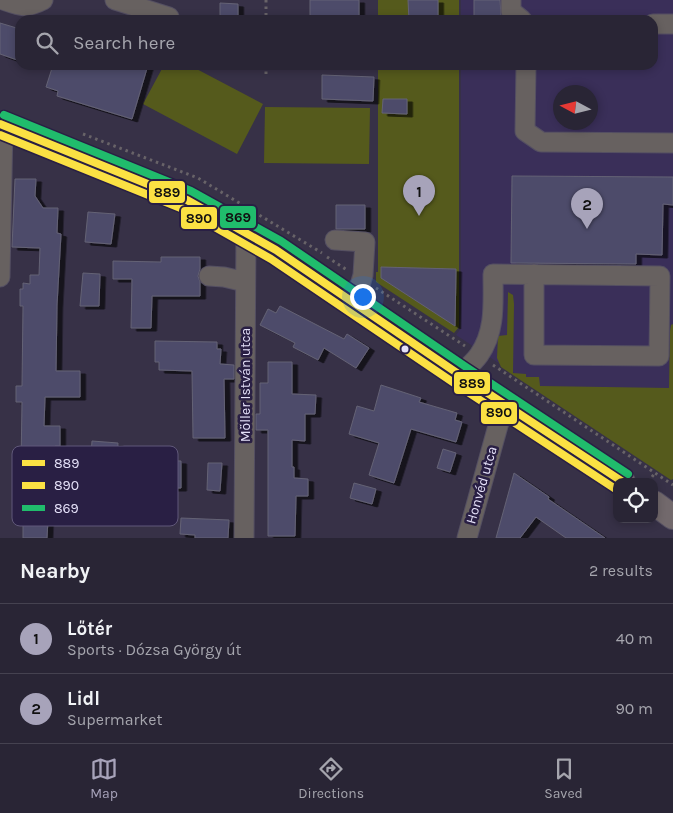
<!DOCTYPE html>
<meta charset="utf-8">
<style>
:root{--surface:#292535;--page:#353141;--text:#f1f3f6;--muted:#a5a5ad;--line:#454250;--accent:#a7a3ba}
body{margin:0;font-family:Karla,sans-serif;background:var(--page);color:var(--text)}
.controls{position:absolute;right:15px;bottom:15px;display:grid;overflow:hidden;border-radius:10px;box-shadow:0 2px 8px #0003}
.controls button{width:45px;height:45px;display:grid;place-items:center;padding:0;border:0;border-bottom:1px solid var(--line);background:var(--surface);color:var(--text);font:25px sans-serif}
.compass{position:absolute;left:553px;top:85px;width:45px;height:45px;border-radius:50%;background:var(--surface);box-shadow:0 2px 8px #0003;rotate:277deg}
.you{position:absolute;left:362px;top:296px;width:18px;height:18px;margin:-12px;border:4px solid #fff;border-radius:50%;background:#1a73e8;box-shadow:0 0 0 8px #1a73e833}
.badge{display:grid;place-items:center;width:32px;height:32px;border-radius:50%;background:var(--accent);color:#111;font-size:16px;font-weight:700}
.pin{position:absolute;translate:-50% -41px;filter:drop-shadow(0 1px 2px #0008)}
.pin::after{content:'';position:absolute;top:26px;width:18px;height:15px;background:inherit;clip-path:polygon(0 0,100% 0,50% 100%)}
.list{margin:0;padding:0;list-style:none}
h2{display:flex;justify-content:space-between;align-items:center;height:65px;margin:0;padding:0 20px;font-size:21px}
h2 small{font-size:16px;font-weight:400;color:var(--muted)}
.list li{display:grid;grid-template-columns:32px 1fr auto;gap:15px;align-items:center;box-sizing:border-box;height:70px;padding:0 20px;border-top:1px solid var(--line)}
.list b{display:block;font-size:19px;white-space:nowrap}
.list p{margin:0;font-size:16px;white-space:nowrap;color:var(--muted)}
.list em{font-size:16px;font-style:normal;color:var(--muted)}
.icon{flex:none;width:28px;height:28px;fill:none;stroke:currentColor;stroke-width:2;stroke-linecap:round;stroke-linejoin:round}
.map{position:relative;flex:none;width:673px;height:538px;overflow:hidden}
.search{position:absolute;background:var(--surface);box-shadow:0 2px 8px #0003;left:15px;right:15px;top:15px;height:55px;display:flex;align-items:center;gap:12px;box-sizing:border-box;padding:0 18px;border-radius:15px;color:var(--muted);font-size:19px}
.sheet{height:205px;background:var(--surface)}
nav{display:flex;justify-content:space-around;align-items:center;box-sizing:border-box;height:70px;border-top:1px solid var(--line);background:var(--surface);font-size:14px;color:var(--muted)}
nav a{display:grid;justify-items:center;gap:2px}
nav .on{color:var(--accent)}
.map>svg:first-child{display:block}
.built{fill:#3a2f59;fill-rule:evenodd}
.green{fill:#555a1c}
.building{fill:#4e4c6a;stroke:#646275;filter:url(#shadow)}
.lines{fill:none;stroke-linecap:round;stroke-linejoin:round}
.minor-casing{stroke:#544f62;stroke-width:21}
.major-casing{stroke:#544f62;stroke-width:26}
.path{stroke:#686368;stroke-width:3;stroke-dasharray:2.5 4;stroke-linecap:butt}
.minor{stroke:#676160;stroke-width:19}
.major{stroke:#72696c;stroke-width:24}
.bus-1-casing{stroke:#291f44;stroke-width:11}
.bus-2-casing{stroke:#291f44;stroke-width:11}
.bus-3-casing{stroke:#291f44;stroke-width:11}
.bus-1{stroke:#fbe143;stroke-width:8}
.bus-2{stroke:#fbe143;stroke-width:8}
.bus-3{stroke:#20bc6c;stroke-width:8}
.bus-dot{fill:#e4e0f8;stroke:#291f44;stroke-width:2}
.labels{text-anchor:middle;stroke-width:5;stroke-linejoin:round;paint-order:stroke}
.street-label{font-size:14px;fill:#e4e0f8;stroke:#291f44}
.key{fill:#291f44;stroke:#61597a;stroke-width:1}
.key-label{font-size:14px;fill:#e4e0f8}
.line-badge{stroke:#291f44;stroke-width:2}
.pale-badge-label{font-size:14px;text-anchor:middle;font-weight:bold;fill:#111}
</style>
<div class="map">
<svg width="673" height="538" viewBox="0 0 673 538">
<defs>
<filter id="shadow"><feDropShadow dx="5.5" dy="3" stdDeviation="0" flood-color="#0009"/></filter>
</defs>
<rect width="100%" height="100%" fill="#373147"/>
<path class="built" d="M461,0H673V472L543,392L456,335L461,328V65H653V20H461ZM560,92H590V122H560Z"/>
<path class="green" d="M378,0H459V20H378Z
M164,65H189L263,104L237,154L143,104Z
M378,65H459V327L454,333L376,282V272H378Z
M265,107L370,108L369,164L264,163Z
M508,292L513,295L514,304L513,373L526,374V377H539L540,386L669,388L670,331L671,325L673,324V479L671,480L501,367L497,358L498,336L507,335Z"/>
<path class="building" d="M310,0H359V20H310Z
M408,0H438V20H409Z
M474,0H500L501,15L504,20H474Z
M220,3L238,4V20H220Z
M0,23L20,29V61L0,54Z
M53,65H148L132,119L57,96L58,91L46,87Z
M322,75L374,77L373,101L322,99Z
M383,99H407V114L382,113Z
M512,176L673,177V205L663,204L662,255L636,254V264L511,263Z
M15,179H36L35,196L43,208H58L57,233L61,234L57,305L56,371H80V397H45L44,426H60V446H55V488H63V519H48L47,538H23V466H21L22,402H16V386H22L23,306H20V289H23V283L30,284V275H39L40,248L12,247Z
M336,205H365V229H336Z
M88,212L115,214L111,244L85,242Z
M161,257H200V269L198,276L200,282V296H152L151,328H131L132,279H113V261L161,262Z
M381,267L456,269L455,326L381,278Z
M83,273L100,274L99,306H80Z
M280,306L344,339L347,334L369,348L356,368L324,348L318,360L293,347L295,343L260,325L268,309L276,313Z
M155,341L217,342V349H221L220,364L234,365V379H224L225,438H193L192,371L159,370V362H155Z
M268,362H292V394L316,395L315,414H305V441L292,440V467H294V478L308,479V496H296L295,536H268V430H256V414H260V383H268Z
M381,385L421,398L419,402L457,413L455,420L462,422L456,442L411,429L394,483L369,475L379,443L349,434L357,406L374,411Z
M92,441L118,443L117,457L91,455Z
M443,449L456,453L450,472L437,468Z
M151,460L181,461V488H151Z
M208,463H222L220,491L207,490Z
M514,473L549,497L548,499L605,538H566L536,517L520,538H496Z
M354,483L376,489L372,504L350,498Z
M181,518L229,520L228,538H195V535L180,534Z"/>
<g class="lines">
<defs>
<path id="minor" d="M3,0C20,6 26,9 43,0
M115,0L169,17
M511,0V11L522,20
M653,24H673
M526,65L525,131L541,142L673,143
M335,240L365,242L363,275L355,303
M209,276L224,277L245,282
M0,277L3,125
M460,375C466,369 474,362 479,355C496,331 493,302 493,274C549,275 604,275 660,276L659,356L534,355V274
M244,538L246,232
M467,538L504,404"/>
<path id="major" d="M0,124L187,200L276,250L460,375L623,482
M654,503L673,517"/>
</defs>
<use href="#minor" class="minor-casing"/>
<use href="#major" class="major-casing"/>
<path class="path" d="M266,0V20
M266,74V65
M83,134L198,178L322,253
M327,257L347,270
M376,288L465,346
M493,365L673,485
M648,482L655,473"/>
<use href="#minor" class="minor"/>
<use href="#major" class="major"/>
<defs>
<path id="bus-1" d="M0,124L187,200L276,250L460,375L623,482"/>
<path id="bus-2" d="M0,135L183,209L271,259L454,383L617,490"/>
<path id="bus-3" d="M4,115L191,191L281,241L466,367L628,474"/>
</defs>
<use href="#bus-1" class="bus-1-casing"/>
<use href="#bus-2" class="bus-2-casing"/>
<use href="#bus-3" class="bus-3-casing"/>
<use href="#bus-1" class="bus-1"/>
<use href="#bus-2" class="bus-2"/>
<use href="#bus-3" class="bus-3"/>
</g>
<circle class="bus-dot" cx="405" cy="349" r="4.5"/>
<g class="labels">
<g class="street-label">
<text transform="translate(245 385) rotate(-90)" y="5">Möller István utca</text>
<text transform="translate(481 485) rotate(-74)" y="5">Honvéd utca</text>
</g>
</g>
<rect x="12" y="446" width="166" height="80" rx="8" class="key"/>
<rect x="22" y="460" width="23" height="6" fill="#fbe143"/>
<rect x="22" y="482" width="23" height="7" fill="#fbe143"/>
<rect x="22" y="505" width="23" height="6" fill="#20bc6c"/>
<g class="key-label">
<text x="54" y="468">889</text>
<text x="54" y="490">890</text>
<text x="54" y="513">869</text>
</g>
<g class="line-badge">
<rect x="148" y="180" width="38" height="24" rx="5" fill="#fbe143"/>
<rect x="219" y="205" width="38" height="24" rx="5" fill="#20bc6c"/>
<rect x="180" y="206" width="38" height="24" rx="5" fill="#fbe143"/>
<rect x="453" y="371" width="38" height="24" rx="5" fill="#fbe143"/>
<rect x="480" y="401" width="38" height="24" rx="5" fill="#fbe143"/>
</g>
<g class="pale-badge-label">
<text x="167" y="197">889</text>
<text x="238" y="222">869</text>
<text x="199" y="223">890</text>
<text x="472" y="388">889</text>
<text x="499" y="417">890</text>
</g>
</svg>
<div class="controls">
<button><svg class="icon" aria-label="locate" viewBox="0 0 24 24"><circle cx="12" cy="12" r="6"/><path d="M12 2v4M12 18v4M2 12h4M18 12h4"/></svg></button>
</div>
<svg class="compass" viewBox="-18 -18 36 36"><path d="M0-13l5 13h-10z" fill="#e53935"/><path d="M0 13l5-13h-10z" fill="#a5a5ad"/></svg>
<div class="you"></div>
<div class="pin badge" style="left:419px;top:216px">1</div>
<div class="pin badge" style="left:587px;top:229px">2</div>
<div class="search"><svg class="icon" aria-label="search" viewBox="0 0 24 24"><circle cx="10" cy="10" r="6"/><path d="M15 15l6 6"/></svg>Search here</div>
</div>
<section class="sheet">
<h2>Nearby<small>2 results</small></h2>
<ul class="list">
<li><span class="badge">1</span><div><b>Lőtér</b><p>Sports · Dózsa György út</p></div><em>40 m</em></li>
<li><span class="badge">2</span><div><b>Lidl</b><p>Supermarket</p></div><em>90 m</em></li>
</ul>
</section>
<nav>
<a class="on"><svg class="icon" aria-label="map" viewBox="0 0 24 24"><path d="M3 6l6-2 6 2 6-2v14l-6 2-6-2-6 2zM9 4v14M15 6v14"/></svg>Map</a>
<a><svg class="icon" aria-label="directions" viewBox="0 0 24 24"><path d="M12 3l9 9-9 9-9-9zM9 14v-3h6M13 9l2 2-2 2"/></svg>Directions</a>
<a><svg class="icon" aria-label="saved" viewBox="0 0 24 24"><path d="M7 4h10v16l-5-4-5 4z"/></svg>Saved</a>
</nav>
